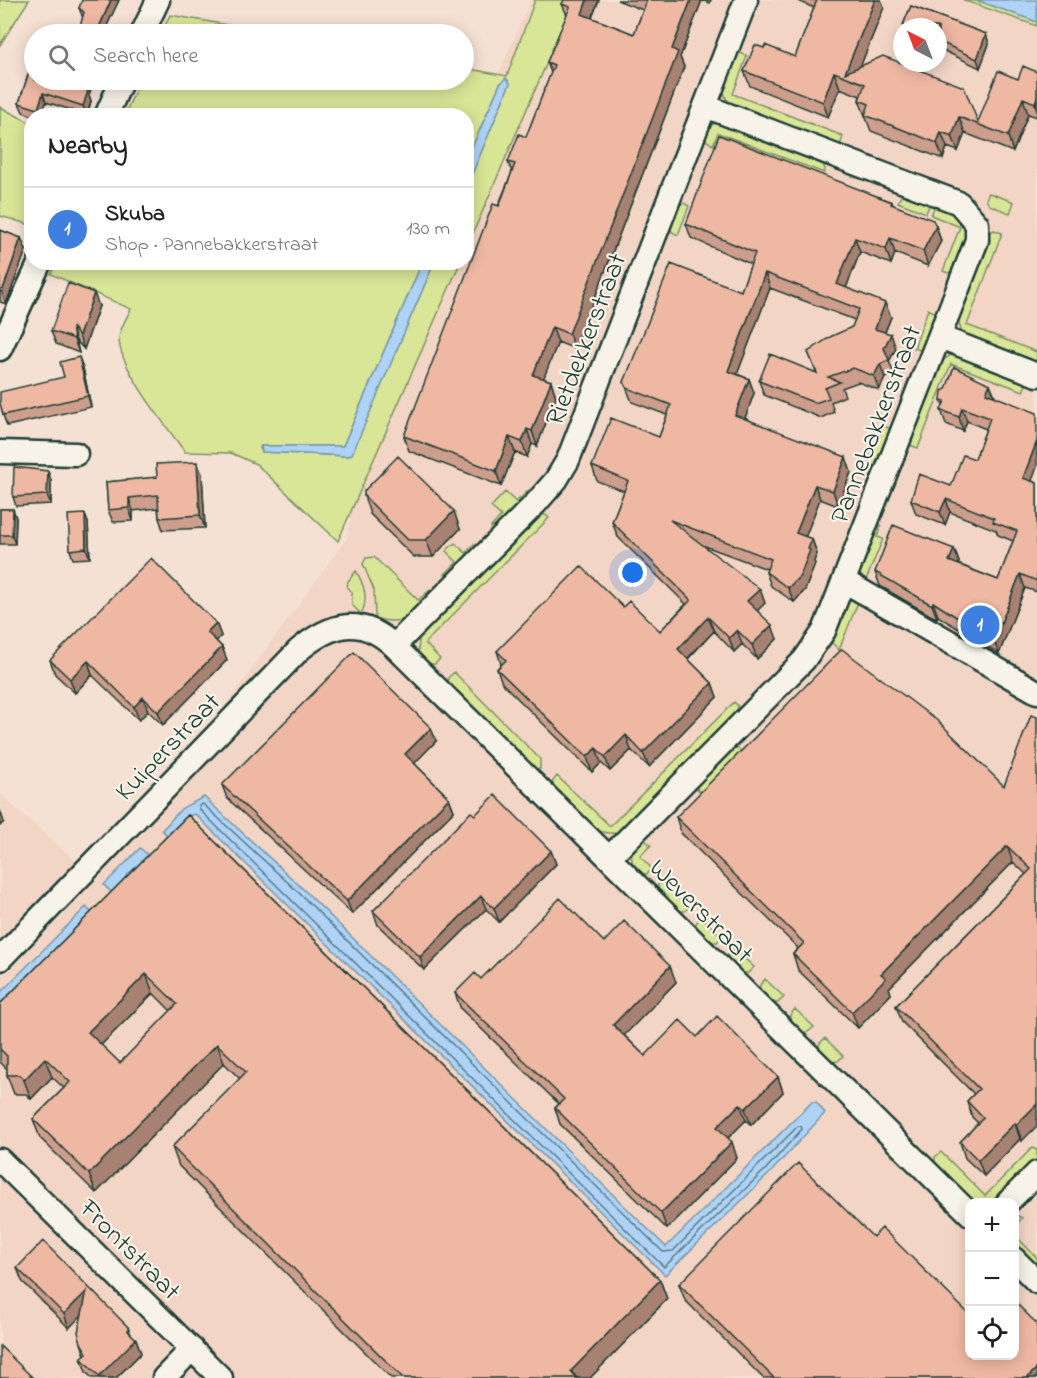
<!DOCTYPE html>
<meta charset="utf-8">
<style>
:root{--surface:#fff;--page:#f2f2f2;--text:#202124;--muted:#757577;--line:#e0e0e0;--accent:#1f6fb2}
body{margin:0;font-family:"Indie Flower",sans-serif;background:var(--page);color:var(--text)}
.controls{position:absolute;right:18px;bottom:18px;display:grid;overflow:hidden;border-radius:12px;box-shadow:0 3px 15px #0003}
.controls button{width:54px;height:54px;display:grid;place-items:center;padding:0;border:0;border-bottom:2px solid var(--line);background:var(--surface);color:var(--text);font:30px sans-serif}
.compass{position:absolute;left:893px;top:18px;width:54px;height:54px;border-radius:50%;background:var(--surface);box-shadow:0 3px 15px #0003;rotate:318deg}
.you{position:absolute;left:633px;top:573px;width:21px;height:21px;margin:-15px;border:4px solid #fff;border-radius:50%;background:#1a73e8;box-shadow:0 0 0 9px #1a73e833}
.badge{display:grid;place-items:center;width:39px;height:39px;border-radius:50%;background:var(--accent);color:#fff;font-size:20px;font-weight:700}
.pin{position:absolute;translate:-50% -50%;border:3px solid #fff;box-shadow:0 2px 6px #0006}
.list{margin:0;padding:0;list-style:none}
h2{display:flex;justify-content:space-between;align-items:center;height:78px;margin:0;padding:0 24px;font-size:26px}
h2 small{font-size:20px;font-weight:400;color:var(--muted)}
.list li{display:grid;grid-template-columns:39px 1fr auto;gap:18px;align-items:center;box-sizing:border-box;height:84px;padding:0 24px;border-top:2px solid var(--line)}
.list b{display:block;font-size:22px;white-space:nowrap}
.list p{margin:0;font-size:20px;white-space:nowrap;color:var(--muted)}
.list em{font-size:20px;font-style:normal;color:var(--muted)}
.icon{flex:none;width:33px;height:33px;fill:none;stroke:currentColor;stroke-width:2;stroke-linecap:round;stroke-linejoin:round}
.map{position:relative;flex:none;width:1037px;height:1378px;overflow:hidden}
.search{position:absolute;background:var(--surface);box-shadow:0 3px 15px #0003;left:24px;top:24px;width:450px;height:66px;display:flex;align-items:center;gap:15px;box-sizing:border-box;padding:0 21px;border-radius:33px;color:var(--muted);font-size:22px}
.panel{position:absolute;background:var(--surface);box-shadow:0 3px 15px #0003;left:24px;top:108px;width:450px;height:162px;border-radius:24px}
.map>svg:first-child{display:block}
.built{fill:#f3d5c5;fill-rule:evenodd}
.green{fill:#d9e597;stroke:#7c9166;stroke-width:1.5}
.water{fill:#aed3f7;stroke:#7597a9;stroke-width:1.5}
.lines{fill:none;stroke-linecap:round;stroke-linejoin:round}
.shore{stroke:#587982;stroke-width:1.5}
.minor-casing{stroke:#1f3d34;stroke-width:27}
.minor{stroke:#f7f3e8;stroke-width:22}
.wall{fill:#ce9e8c;stroke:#1f3d34;stroke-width:1.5;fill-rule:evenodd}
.shaded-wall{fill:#a78172;stroke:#1f3d34;stroke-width:1.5}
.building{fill:#efb8a3;stroke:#1f3d34;stroke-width:1.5;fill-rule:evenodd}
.labels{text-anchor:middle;stroke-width:4.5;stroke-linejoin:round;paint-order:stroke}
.street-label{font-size:27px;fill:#1f3d34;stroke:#f7f3e8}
</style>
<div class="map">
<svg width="1037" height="1378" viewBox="0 0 1037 1378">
<rect width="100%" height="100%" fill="#f5e1d3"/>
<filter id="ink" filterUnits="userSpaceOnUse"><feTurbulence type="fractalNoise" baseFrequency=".0167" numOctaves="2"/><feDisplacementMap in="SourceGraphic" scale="12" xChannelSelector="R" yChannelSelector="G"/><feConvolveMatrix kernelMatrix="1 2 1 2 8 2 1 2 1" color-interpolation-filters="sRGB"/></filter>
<g filter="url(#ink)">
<path class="built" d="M530,0H1037V1378H0V794L98,880L347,538L377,355L417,263L466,262L467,148ZM902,27H938V63H902ZM970,1202H1014V1356H970Z"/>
<path class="green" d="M0,0H29L0,45Z
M535,0H574L467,247V186L510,83L506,78L500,84L467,159L466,116H124L140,80H464V68L507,76Z
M963,0C988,0 1014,13 1037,22V26Z
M170,15L281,34H161Z
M736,51L747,56L733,94L843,136L841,143L833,146L731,105C715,90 730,68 736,51Z
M0,107L31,123V225L0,216Z
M718,122L820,158L825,169L824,173L718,133L713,145L703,138L709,126Z
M909,193L931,201L926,213L898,202L901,196Z
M989,193L1014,202L1010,213L989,205L986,199Z
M684,203L689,206L678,235L672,232L669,224L675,206Z
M936,203L955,210L970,231L957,269L948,273L943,271L960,227L931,215Z
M994,230L1002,233L967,325L1037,352V365L962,334L957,316L986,234Z
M57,262L422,263L343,446H261L260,448L262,452L349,456L353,451L434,263H460L338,541L256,464L231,453L185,452C167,427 119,368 119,339C119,330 127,317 131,309L51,274Z
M928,309L934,312L938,320L927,347L920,350L914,348Z
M954,353L1022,377L1026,385L1023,391L951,364L918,448L907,444L940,362Z
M883,426L889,428L893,435L882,463L873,467L868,465Z
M529,490V498L501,526L491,527L501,516L491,507L505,492L516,502Z
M535,515H546L549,518L425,643L440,659L435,664H425L418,652L420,632Z
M881,525L877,537L883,539L864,585L858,569L873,528Z
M455,543L466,553L474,544L475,553L453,574H445L457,562L446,551Z
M374,557L418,600L430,590V597C410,616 404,627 375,618L374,590L363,564L366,558Z
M356,571C364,584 369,600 361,614L352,605V592L347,587L348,581Z
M858,597H860L839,650L832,643V632L845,601Z
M454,672L540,759V769H532L449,687L448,678Z
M734,702L738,706V715L620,832C592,840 571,807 552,790L553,781L557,776L610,826Z
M729,747L737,748L742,752L702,793L697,789V780Z
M637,841H646L651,845L640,856L652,869L647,874H639C630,864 629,852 637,841Z
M664,879L690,905L685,911H675L658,894V885Z
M702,917L722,937L717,942H707L697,932L696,923Z
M733,948L754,967L748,973H738L728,963V954Z
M765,979L784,997L778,1003H768L760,994V985Z
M795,1009L814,1027L808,1032H798L790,1024V1015Z
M825,1038L843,1056L838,1061L828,1062L819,1053V1044Z
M1032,1148L1037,1150V1161L996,1202H973L935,1167V1157L941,1152L985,1196Z
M1014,1214L1022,1218L1016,1225L1017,1237L1037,1258V1267L1015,1245Z"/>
<path class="water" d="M976,0H1037V22Z
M506,78L510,83L467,186V159L500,84Z
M422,263H434L352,454L349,456L262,452L261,446H343Z
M204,797L300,886L666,1247L812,1102H816L825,1113L769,1174L665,1275L195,814L191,815L168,836L162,830L182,808Z
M140,848L149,856L112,893L104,885Z
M86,907L93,914L0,1007V993Z"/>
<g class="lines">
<path class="shore" d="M203,804L296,890L663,1252L673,1251L798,1126H801L802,1129L765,1170L664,1267L200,810L199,806Z"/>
<defs>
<path id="minor" d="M142,34L158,0
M106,116L122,80
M940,337L1037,375
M0,349L40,262
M0,452L76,454
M844,581L1037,692
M394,646L536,503L556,480L568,460L746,0
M609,858L804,660L824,631L977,240V224L959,203L705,106
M0,959L299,650C331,623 361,615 394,646L970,1214
M0,1160L221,1378
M1008,1202L1037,1173
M1014,1259L1037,1282
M164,1378L192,1349"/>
</defs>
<use href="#minor" class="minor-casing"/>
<use href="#minor" class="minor"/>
</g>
<path class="wall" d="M119,0L103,34H78L83,18L79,8Z
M599,0L592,18L634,34L643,10L617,0H711L710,3L702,0L680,57L684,67L575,349L558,342L543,378L551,381L556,397L537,446L532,444L527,457L515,452L501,486L409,451L404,436L512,172L508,162L526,137L551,73L547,62L567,15L562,4Z
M796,0H881L884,7L860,67L978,122L1018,79L1037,72V117L1028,114L1013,152L965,133L958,151L947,147L943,159L871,131L859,100L860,96L840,88L828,117L750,86L744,71L795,57L814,8Z
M911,6L986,34L989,44L980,68L938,48V27H904L903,25Z
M29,72L89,95L91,101L87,115L46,102L42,116H33L23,112L19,103Z
M892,202L893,205L936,226L941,241L928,266L895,253L891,264L860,252L846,288L891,317L885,332L896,349L889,361L894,374L885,378L879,390L858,382L842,388L845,396L831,402L834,412L821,418L764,395L759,381L816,372L808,352L852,327L855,320L770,288L737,374L749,379L754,393L745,418L851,472L838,506L820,499L805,537L812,539L817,554L814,561L815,564L805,590L794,602L771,586L766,572L767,569L702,545L765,603L757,610L777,639L757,659L742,644L734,652L714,631L688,659L712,683L717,697L649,767L631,750L610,771L601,763L592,772L502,683L497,669L501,664L497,651L623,607L660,631L686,604L618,537L612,522L624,491L597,481L592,466L659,437L667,415L632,402L624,382L741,291L751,264L691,238L686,224Z
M0,230L21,238L26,250L6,304L0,302Z
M99,306L84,349L76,341L79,353L56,344L51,331Z
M83,368L91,407L7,426L3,415Z
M990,384L1032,481L1037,483V592L1025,588L999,654L938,616L937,618L930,615L880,586L875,572L954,549L959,562L958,564L998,580L1013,541L998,535L996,530L950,512L945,525L916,514L911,500L951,486L975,459L986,429L967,421L963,431L946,424L941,410L943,405L941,400Z
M202,474L205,528L163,530L159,518L158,508L133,511V521L113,522L108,510L106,482Z
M51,480V504L16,506L13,497Z
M364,496L460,529L433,557H414L370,514Z
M0,509H13L16,518L15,544H0Z
M88,523L90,558L73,559L70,550Z
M216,623L221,636L216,641L222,647L227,660L163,725L148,711L139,720L92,675L75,693L55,674L50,660Z
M1037,717L1022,1141L1020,1139L984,1176L965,1158L960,1142L978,1123L972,1117L967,1101L974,1094L902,1022L896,1006L1026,874L1013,862L889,988L891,994L858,1028L798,970L793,954L798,948L681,833L676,817L1004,786Z
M436,741L414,763L449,798L454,811L352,914L227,798L222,785Z
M188,815L660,1280L667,1299L590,1378H391L179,1166L172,1147L240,1079L224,1063L96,1193L40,1138L33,1119L64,1088L52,1077L31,1099L26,1094H14L7,1075V1069L0,1062V1004ZM153,993L171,1011L120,1063L101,1045Z
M475,815L551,851L556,864L499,922L486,909L424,970L378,925L373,911Z
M604,942L676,982L624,1035L645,1056L697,1037L778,1077L783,1092L751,1125L746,1120L728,1138L737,1158L667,1229L560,1124L555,1108L559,1104L461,1009L455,993L481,979Z
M17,1268L128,1327L130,1334L136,1339L141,1353L116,1378H92L86,1372L81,1358L85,1355L81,1343L82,1314L69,1328L22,1281Z
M679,1284L969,1356L1037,1378H763L685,1300Z"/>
<path class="shaded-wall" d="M111,0H119L103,34H96Z
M587,0H599L587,29L582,14Z
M691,0H702L680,57L684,67L575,349L569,334L672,49Z
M875,0H881L884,7L855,80L845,73Z
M986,34L989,44L980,68L977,59Z
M834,72L840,88L828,117L823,102Z
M88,80H94L89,95L91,101L87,115L83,106L85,90Z
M43,93L46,102L42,116H40L38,109Z
M1037,97V110L1035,103Z
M1023,98L1028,114L1013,152L1008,136Z
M959,117L965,133L958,151L952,136Z
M941,132L947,147L943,159L937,143Z
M936,226L941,241L928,266L923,251Z
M21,238L26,250L6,304L2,292Z
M855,238L860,252L842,298L837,284Z
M890,238L895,253L891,264L886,249Z
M765,273L770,288L733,385L728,371Z
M94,293L99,306L84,349L79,336Z
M885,303L891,317L880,344L875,329Z
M72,327L76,341L79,353L74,339Z
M552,327L558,342L539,390L533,375Z
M891,334L896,349L889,361L884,348Z
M79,357L83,368L91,407L88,396Z
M880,364L885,378L879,390L874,376Z
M749,379L754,393L741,429L735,415Z
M551,381L556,397L537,446L532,431Z
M990,384L995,398L986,393Z
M962,408L967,421L963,431L959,417Z
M527,429L532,444L527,457L522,442Z
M509,437L515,452L501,486L496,471Z
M1037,441V467L1028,491L1023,478Z
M846,457L851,472L838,506L833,491Z
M197,462L202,474L205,528L200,515Z
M48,471L51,480V504L47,495Z
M815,485L820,499L801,548L796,533Z
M129,498L133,511V521L129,508Z
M946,499L950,512L945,525L940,512Z
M13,509L16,518L15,544L12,535Z
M454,511L460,529L433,557L426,540Z
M85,514L88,523L90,558L86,548Z
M812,539L817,554L814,561L815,564L805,590L794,602L788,588Z
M954,549L959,562L954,575L949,561Z
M1020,574L1025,588L999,654L994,641Z
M760,589L765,603L753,615L747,601Z
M933,602L938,616L937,618L932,605Z
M708,617L714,631L683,663L678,649Z
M216,623L221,636L212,646L207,632Z
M772,625L777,639L757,659L752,645Z
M737,630L742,644L734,652L729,638Z
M222,647L227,660L163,725L158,712Z
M88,661L92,675L75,693L70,679Z
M712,683L717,697L649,767L643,753Z
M143,697L148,711L139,720L134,707Z
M431,728L436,741L410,768L405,754Z
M626,735L631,750L610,771L605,757Z
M596,748L601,763L592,772L587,757Z
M449,798L454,811L352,914L347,901Z
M0,810L4,822L0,826Z
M1007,846L1013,862L889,988L891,994L858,1028L852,1012L881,974Z
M551,851L556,864L499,922L494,908Z
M481,896L486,909L424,970L420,957Z
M670,966L676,982L619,1041L613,1025Z
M146,974L153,993L95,1051L88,1032Z
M217,1044L224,1063L96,1193L89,1174Z
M45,1058L52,1077L31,1099L24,1080Z
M778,1077L783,1092L751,1125L745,1109Z
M740,1104L746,1120L723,1143L717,1127Z
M1037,1104V1126L1022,1141L1016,1125Z
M1015,1123L1020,1139L984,1176L978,1160Z
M732,1142L737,1158L667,1229L661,1213Z
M660,1280L667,1299L590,1378H573L571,1371Z
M87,1291L92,1305L69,1328L64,1314Z
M128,1327L133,1340L136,1339L141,1353L116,1378H100L99,1376L128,1331Z
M1037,1368V1378H1027Z"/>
<path class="building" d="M82,0H111L96,34H78L84,12L79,8Z
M564,0H587L582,14L634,34L647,0H691L672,49L678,52L569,334L552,327L533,375L551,381L532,431L527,429L522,442L509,437L496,471L404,436L493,204L499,206L515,164L508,162L519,134L526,137L554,65L547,62L570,7L562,4Z
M817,0H875L845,73L883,56L964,87L978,122L998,71L1018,79L1023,66L1037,72V97L1035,103L1023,98L1008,136L959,117L952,136L941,132L937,143L865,115L869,104L859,100L865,84L834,72L823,102L744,71L755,45L764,48L765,45L795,57Z
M911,6L986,34L977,59L938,41V27H908L903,25Z
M29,72L34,74V80H53L63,82L64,80H88L85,90L88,91L83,106L43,93L38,109L19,103Z
M719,135L892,202L891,204L933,220L936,226L923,251L890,238L886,249L855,238L837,284L885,303L875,329L891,334L884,348L889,360L880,364L874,376L853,368L828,377L840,382L825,388L829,398L815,403L759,381L770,354L817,373L808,352L830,337L852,327L859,309L765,273L728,371L749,379L735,415L846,457L833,491L815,485L796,533L812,539L808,549L810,550L800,576L788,588L766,572L771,559L670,520L760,589L747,601L772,625L752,645L737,630L729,638L708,617L678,649L712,683L643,753L626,735L605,757L596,748L587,757L497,669L506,660L497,651L581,566L623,607L629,601L660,631L691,600L612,522L628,481L592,466L611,418L659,437L671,405L627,388L624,382L671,264L741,291L755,253L686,224Z
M0,230L21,238L2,292H0Z
M68,283L94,293L79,336L72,327L74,339L51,331Z
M79,357L88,396L3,415L0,403V392L64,377L60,362Z
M954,367L990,384L986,393L1037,413V441L1023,478L1037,483V581L1020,574L994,641L933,602L932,605L925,601L875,572L893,525L954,549L949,561L998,580L1017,531L993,522L994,518L946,499L940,512L911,500L919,474L951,486L963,455L975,459L990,418L962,408L959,417L941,410L945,401L941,400L942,391L946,389Z
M398,456L454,511L426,540H408L364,496V491Z
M197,462L200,515L159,518L158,495L129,498V508L108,510L106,482L157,477L156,464Z
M14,467L48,471L47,495L13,497Z
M0,509H13L12,535H0Z
M85,514L86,548L70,550L68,515Z
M151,558L216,623L207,632L222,647L158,712L143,697L134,707L88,661L70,679L50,660Z
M842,649L939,722L1004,786L1031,715L1037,717V1104L1016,1125L1015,1123L978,1160L960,1142L983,1118L967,1101L979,1089L896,1006L1031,869L1007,846L881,974L886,978L852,1012L793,954L804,943L676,817Z
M354,652L431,728L405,754L449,798L347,901L222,785Z
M495,795L551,851L494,908L481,896L420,957L373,911L471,812L475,815Z
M188,815L660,1280L571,1371L577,1378H403L172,1147L246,1072L217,1044L89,1174L33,1119L70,1082L45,1058L24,1080L20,1075H7V1056L0,1049V1004ZM146,974L177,1004L120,1063L88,1032Z
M560,898L604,942L624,921L670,966L613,1025L645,1056L680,1020L697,1037L717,1016L778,1077L745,1109L740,1104L717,1127L732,1142L661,1213L555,1108L564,1099L455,993L475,973L481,979Z
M798,1163L873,1237L882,1228L969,1314V1356H1014V1309L1018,1305L1037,1324V1368L1027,1378H774L679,1284Z
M43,1241L128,1327V1331L136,1339L99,1376L81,1358L87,1353L81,1343L78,1332L87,1291L64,1314L17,1268Z
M0,1346L33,1378H0Z"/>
</g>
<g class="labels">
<g class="street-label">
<text transform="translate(585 339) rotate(-69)" y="9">Rietdekkerstraat</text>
<text transform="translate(875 424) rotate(-69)" y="9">Pannebakkerstraat</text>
<text transform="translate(167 746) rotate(-46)" y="9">Kuiperstraat</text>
<text transform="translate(702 910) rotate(45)" y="9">Weverstraat</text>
<text transform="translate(131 1249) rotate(45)" y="9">Frontstraat</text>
</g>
</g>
</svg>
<div class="controls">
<button>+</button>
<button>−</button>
<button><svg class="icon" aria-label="locate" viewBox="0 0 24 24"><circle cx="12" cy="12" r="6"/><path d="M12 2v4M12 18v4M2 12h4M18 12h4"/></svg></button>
</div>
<svg class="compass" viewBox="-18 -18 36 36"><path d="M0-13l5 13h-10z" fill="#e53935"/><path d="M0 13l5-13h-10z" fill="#757577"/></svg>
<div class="you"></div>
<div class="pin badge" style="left:980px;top:625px;background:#3f7fe0">1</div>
<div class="search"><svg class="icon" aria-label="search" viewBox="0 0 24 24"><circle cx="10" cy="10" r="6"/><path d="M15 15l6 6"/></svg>Search here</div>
<section class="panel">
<h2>Nearby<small></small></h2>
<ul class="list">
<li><span class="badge" style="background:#3f7fe0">1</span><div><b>Skuba</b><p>Shop · Pannebakkerstraat</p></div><em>130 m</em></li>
</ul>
</section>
</div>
